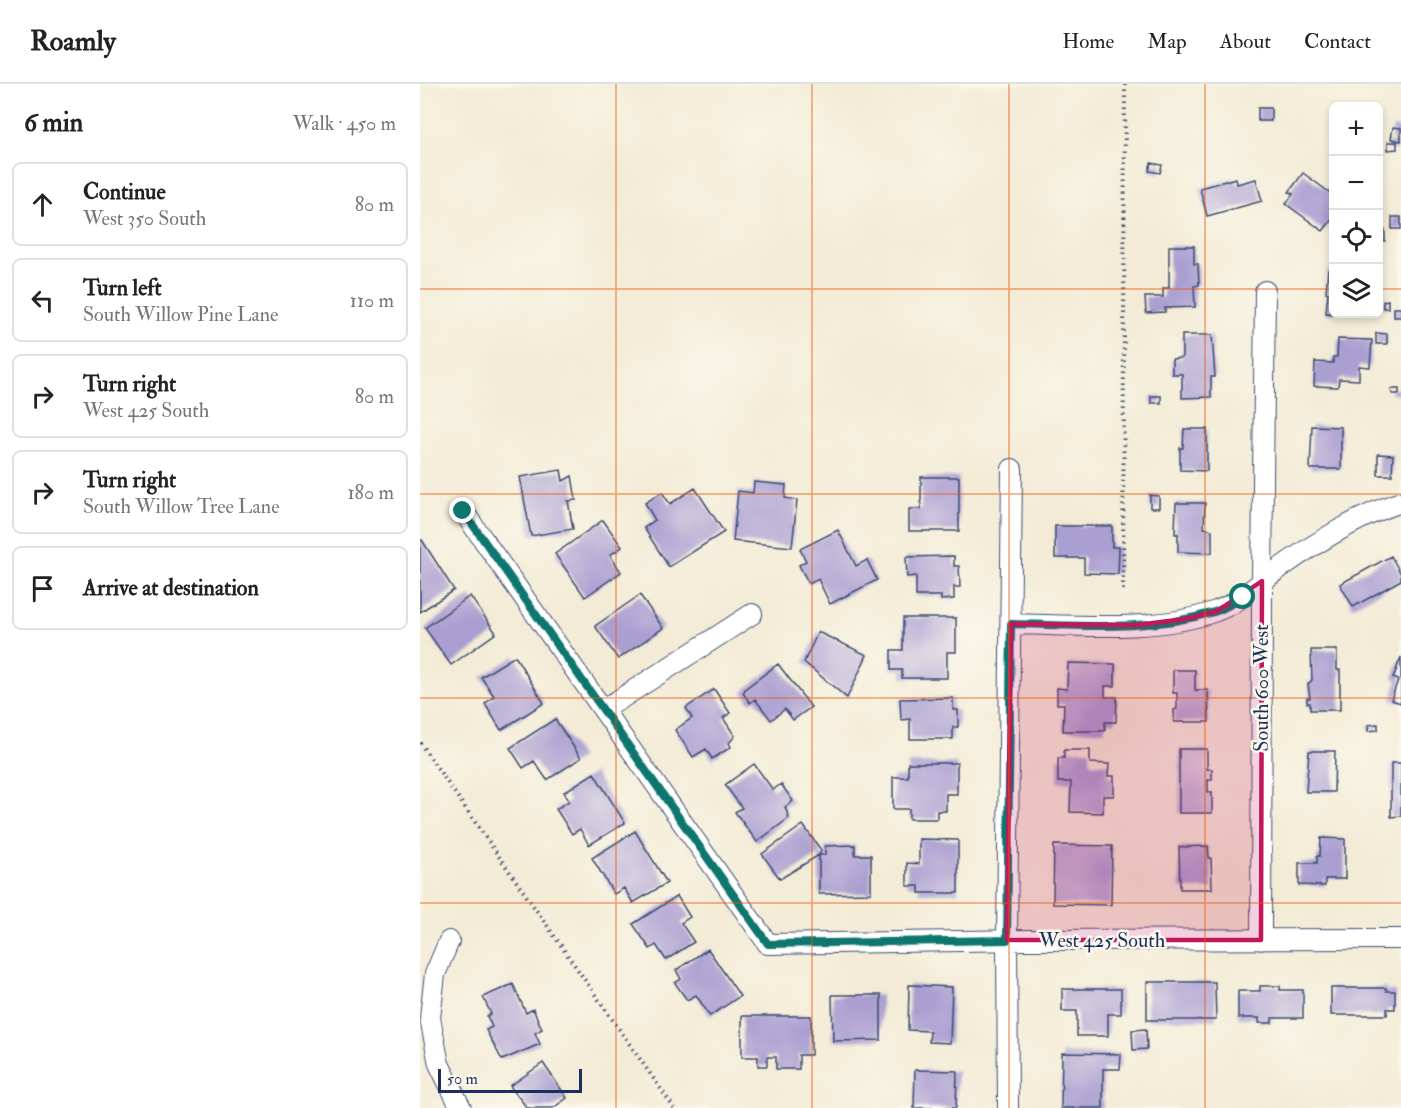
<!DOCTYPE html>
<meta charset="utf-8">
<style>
:root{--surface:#fff;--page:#f6f6f6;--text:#222;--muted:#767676;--line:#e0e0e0}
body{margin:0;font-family:"IM FELL Double Pica",serif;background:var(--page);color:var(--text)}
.controls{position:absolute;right:18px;top:18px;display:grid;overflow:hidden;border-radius:9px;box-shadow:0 3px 9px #0003}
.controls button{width:54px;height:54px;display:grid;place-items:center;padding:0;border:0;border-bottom:2px solid var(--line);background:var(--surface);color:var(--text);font:30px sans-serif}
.scale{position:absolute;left:18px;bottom:15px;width:144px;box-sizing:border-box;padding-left:6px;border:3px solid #1b2f5e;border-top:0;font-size:16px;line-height:21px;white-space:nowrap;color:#1b2f5e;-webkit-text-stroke:4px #fbf7ec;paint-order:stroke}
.stop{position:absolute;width:18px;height:18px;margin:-14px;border:4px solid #0f766e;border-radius:50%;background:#fff}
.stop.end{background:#0f766e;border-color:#fff;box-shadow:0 2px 6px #0008}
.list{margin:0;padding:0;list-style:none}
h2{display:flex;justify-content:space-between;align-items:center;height:78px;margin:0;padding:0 24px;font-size:26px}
h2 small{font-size:20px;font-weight:400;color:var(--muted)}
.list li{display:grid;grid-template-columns:39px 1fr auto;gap:18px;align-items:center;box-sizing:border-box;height:84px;margin:0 12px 12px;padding:0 12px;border:2px solid var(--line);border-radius:9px}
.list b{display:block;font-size:22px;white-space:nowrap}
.list p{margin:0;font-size:20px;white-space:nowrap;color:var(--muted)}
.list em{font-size:20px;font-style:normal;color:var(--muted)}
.icon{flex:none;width:33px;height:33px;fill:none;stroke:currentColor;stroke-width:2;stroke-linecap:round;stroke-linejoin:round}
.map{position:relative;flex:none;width:981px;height:1024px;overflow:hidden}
header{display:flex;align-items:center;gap:36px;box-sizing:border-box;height:84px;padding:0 30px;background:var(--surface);border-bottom:2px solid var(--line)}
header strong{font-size:28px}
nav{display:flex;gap:33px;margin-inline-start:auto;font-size:21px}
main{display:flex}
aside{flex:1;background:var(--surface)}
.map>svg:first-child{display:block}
.building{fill:#aa9fd1}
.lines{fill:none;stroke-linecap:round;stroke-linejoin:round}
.street-casing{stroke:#3b4b70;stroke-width:22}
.path{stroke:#3b4b70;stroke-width:4;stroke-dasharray:1.5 4.5;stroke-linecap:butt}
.street{stroke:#fff;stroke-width:20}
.route{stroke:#0f766e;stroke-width:8}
.marked{fill:#c2185b;fill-opacity:0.2;stroke:#c2185b;stroke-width:4.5;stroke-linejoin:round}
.grid{fill:none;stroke:#e8590c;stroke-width:1.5;stroke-opacity:0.55}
.labels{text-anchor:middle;stroke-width:5;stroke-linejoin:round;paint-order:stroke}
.street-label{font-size:20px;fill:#1b2f5e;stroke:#fbf7ec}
</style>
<header>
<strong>Roamly</strong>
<nav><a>Home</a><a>Map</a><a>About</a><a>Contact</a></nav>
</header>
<main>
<aside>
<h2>6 min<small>Walk · 450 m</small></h2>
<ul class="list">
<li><svg class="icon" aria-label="ahead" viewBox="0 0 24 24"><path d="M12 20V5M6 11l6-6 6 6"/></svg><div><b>Continue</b><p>West 350 South</p></div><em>80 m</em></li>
<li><svg class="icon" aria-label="left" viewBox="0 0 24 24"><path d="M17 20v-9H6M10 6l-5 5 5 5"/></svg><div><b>Turn left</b><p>South Willow Pine Lane</p></div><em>110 m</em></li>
<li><svg class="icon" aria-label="right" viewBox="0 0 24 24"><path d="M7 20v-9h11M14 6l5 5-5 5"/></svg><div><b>Turn right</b><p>West 425 South</p></div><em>80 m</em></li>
<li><svg class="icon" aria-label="right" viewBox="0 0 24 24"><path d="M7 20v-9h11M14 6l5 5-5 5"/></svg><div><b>Turn right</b><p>South Willow Tree Lane</p></div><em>180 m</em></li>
<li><svg class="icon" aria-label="arrive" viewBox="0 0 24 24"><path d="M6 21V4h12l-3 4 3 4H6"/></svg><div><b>Arrive at destination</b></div></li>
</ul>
</aside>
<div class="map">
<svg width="981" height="1024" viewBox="0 0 981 1024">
<rect width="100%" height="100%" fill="#fbf7ec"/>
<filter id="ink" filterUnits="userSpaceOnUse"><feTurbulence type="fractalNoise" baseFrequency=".0167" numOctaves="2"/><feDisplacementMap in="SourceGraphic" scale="12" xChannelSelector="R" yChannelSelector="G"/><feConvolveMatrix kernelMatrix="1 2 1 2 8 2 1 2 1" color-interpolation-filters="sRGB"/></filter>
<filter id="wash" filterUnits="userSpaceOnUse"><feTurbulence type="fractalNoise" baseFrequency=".008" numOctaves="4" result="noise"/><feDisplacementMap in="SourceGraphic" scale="24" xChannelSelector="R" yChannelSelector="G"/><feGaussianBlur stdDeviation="1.35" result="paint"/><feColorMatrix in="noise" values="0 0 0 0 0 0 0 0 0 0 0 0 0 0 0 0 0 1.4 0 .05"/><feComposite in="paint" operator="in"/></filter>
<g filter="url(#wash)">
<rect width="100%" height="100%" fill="#f3ebd5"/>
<g id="blocks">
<path class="building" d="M838,24H851V37H838Z
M973,43L981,44V57L971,55Z
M968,58H977V65L968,66Z
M731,79L742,81L740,89L729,87Z
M883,89L909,108L914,103V133L903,147L866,120L873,110L869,108Z
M816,94L817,100L836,95L842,117L787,132L780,104Z
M972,133H981V145H972Z
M965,146V157H958V147Z
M749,162H774V180H778L779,201L774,202L775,223L745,224V228L726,229L725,213H743V204H749Z
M908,186H914V230L906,229L908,209L906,208Z
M968,216V224H963V217Z
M974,224H981V233H974Z
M956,249L967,250V260H956Z
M762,251H792L795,293H791V313L762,314V290H752V275L762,274Z
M918,255L952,256L950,283L939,282V296L919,295L918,303L894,302L895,278L913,279V273H917Z
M971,305H979V310H972Z
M731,312H741V319H731Z
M892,342L921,343V385H890Z
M764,345H787V387L760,386V364H763Z
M958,370L973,371L972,391H958Z
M141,386L143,397L152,392L156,416L148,417L153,445L111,452L100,393Z
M501,393H539V447H489V425H501Z
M334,398L366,401L365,414L377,416L372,463L313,457L318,407L333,409Z
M275,404L304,448L249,483L224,444L235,436L225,419L242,408L250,420Z
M730,411L739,412V424H730Z
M756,419H785L784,444L792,446V469L758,468V450H755Z
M183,436L202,463L190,471L201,488L165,513L135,470Z
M635,442H692V463H699L698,490L664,489V474H635Z
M418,446L436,482L447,476L457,496L410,520L398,495L389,500L379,481L386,477L380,465Z
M2,456L34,506L0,528V457Z
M534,472V482H539L540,503H534V515L521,516V512H496V492L487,493L486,473Z
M971,472L981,490V496L933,523L920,500Z
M220,511L243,544L198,575L175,542Z
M50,512L76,549L31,581L5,544Z
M483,534H536V568H527V594H482V586H471V566H483Z
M398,548L447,571L427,614L384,578Z
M891,566H917V586H920V626H890V619H887V614H890L888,600L892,596Z
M95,572L124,619L81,646L65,620L74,612L61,593Z
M981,573V619L971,616L978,596L973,594Z
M648,579L695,580V602H685V613H697L696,638H685V647H643L644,620H637V604L647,605Z
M358,580L391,623L373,636L365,625L351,636L335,615L330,619L323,609L326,604Z
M753,586H775V606H788L789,638H754V626L757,625V609H753Z
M294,605L310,629L303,634L315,652L309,659L311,663L292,675L286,665L273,673L255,646L272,634L266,624Z
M533,614V626H538V643H533V655H490V635L481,636L480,615Z
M135,635L161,674L127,696L114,677L103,684L90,664Z
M958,640V646L948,647V641Z
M759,665H787V685H792V696H788V708H792V729H759Z
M644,666H670V679L689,680L688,692H694V712H683V729L650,728L651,698H638V674H644Z
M889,667H915L914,708H886Z
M488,679H537V710H526V727H517V735H489V725H473V693H488Z
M971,679H981V732L971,733Z
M334,680L353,706L361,700L373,717L365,723L369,734L337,758L315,728L322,724L305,701Z
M174,689L205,739L169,761L160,745L152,750L136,725L149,717L144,708Z
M383,741L401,766L399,771L360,795L342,770Z
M215,747L247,799L213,819L204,804L194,810L172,774Z
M901,754L925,755V795H905V802L879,801V779H897V772H900Z
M499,755L538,756V809H499V802H487V779L499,780Z
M435,761V771H451V809L399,810V771H405V762Z
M634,761L692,762L691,821L633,820Z
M788,762L789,774H791L792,805H760L759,763Z
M257,812L270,833L261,839L274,858L246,876L236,861L230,865L213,840Z
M288,865L320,912L290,932L276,911L267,916L255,899L261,895L256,886Z
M727,898H795L796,936H727Z
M93,900L106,929L113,925L122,945L115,949L120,960L82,976L66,946L72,943L67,932L71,930L63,913Z
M489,901L532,903L530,959L509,958L510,947L488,946Z
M840,902H860V906H883V934H852V939H839V934H818V907H840Z
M911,904H966V907H975V925H967V931H911Z
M642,905H701V930H688V952H657V927H642Z
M412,911H461V956L413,957Z
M322,932H391V971H379V985H356V973H347V982H338V973H322Z
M726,945L727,965L713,966L712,946Z
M642,969L701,970L700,985H683V1024H641Z
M123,979L147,1014L133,1024H107L90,1002Z
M495,986L537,987L536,1024H494Z"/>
</g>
</g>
<g filter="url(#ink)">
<use href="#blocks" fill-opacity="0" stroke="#3b4b70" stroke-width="1.5"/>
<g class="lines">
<defs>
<path id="street" d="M43,427L348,860L608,856L981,855
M591,540C654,541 736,549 796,527C820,519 839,498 860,484C897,458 938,432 981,418
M183,626L332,530
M841,856L842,497L845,207
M29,857L15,890L10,934L19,980L41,1024
M588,1024L587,856L592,385"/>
</defs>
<use href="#street" class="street-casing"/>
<path class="path" d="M703,506L705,0
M0,659L254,1024"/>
<use href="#street" class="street"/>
</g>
</g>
<g class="lines" filter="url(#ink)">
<path class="route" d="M43,427L348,860L587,856L591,540C658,541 729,548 794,528C804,525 814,518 823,513"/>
</g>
<path class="marked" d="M842,497L841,856H587L591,540L717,541L765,535L797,527Z"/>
<path class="grid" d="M196,0V1024M392,0V1024M589,0V1024M785,0V1024M0,205H914M958,205H981M0,410H981M0,614H981M0,819H981"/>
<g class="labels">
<g class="street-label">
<text transform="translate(841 604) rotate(-90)" y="7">South 600 West</text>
<text x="682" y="863">West 425 South</text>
</g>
</g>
</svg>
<div class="controls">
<button>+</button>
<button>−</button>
<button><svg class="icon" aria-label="locate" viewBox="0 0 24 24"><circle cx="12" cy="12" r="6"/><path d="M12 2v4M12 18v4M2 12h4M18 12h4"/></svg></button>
<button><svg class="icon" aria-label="layers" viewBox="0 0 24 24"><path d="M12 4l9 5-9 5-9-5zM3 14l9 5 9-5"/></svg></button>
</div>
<div class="scale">50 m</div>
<div class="stop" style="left:823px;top:513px"></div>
<div class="stop end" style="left:43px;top:427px"></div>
</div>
</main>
